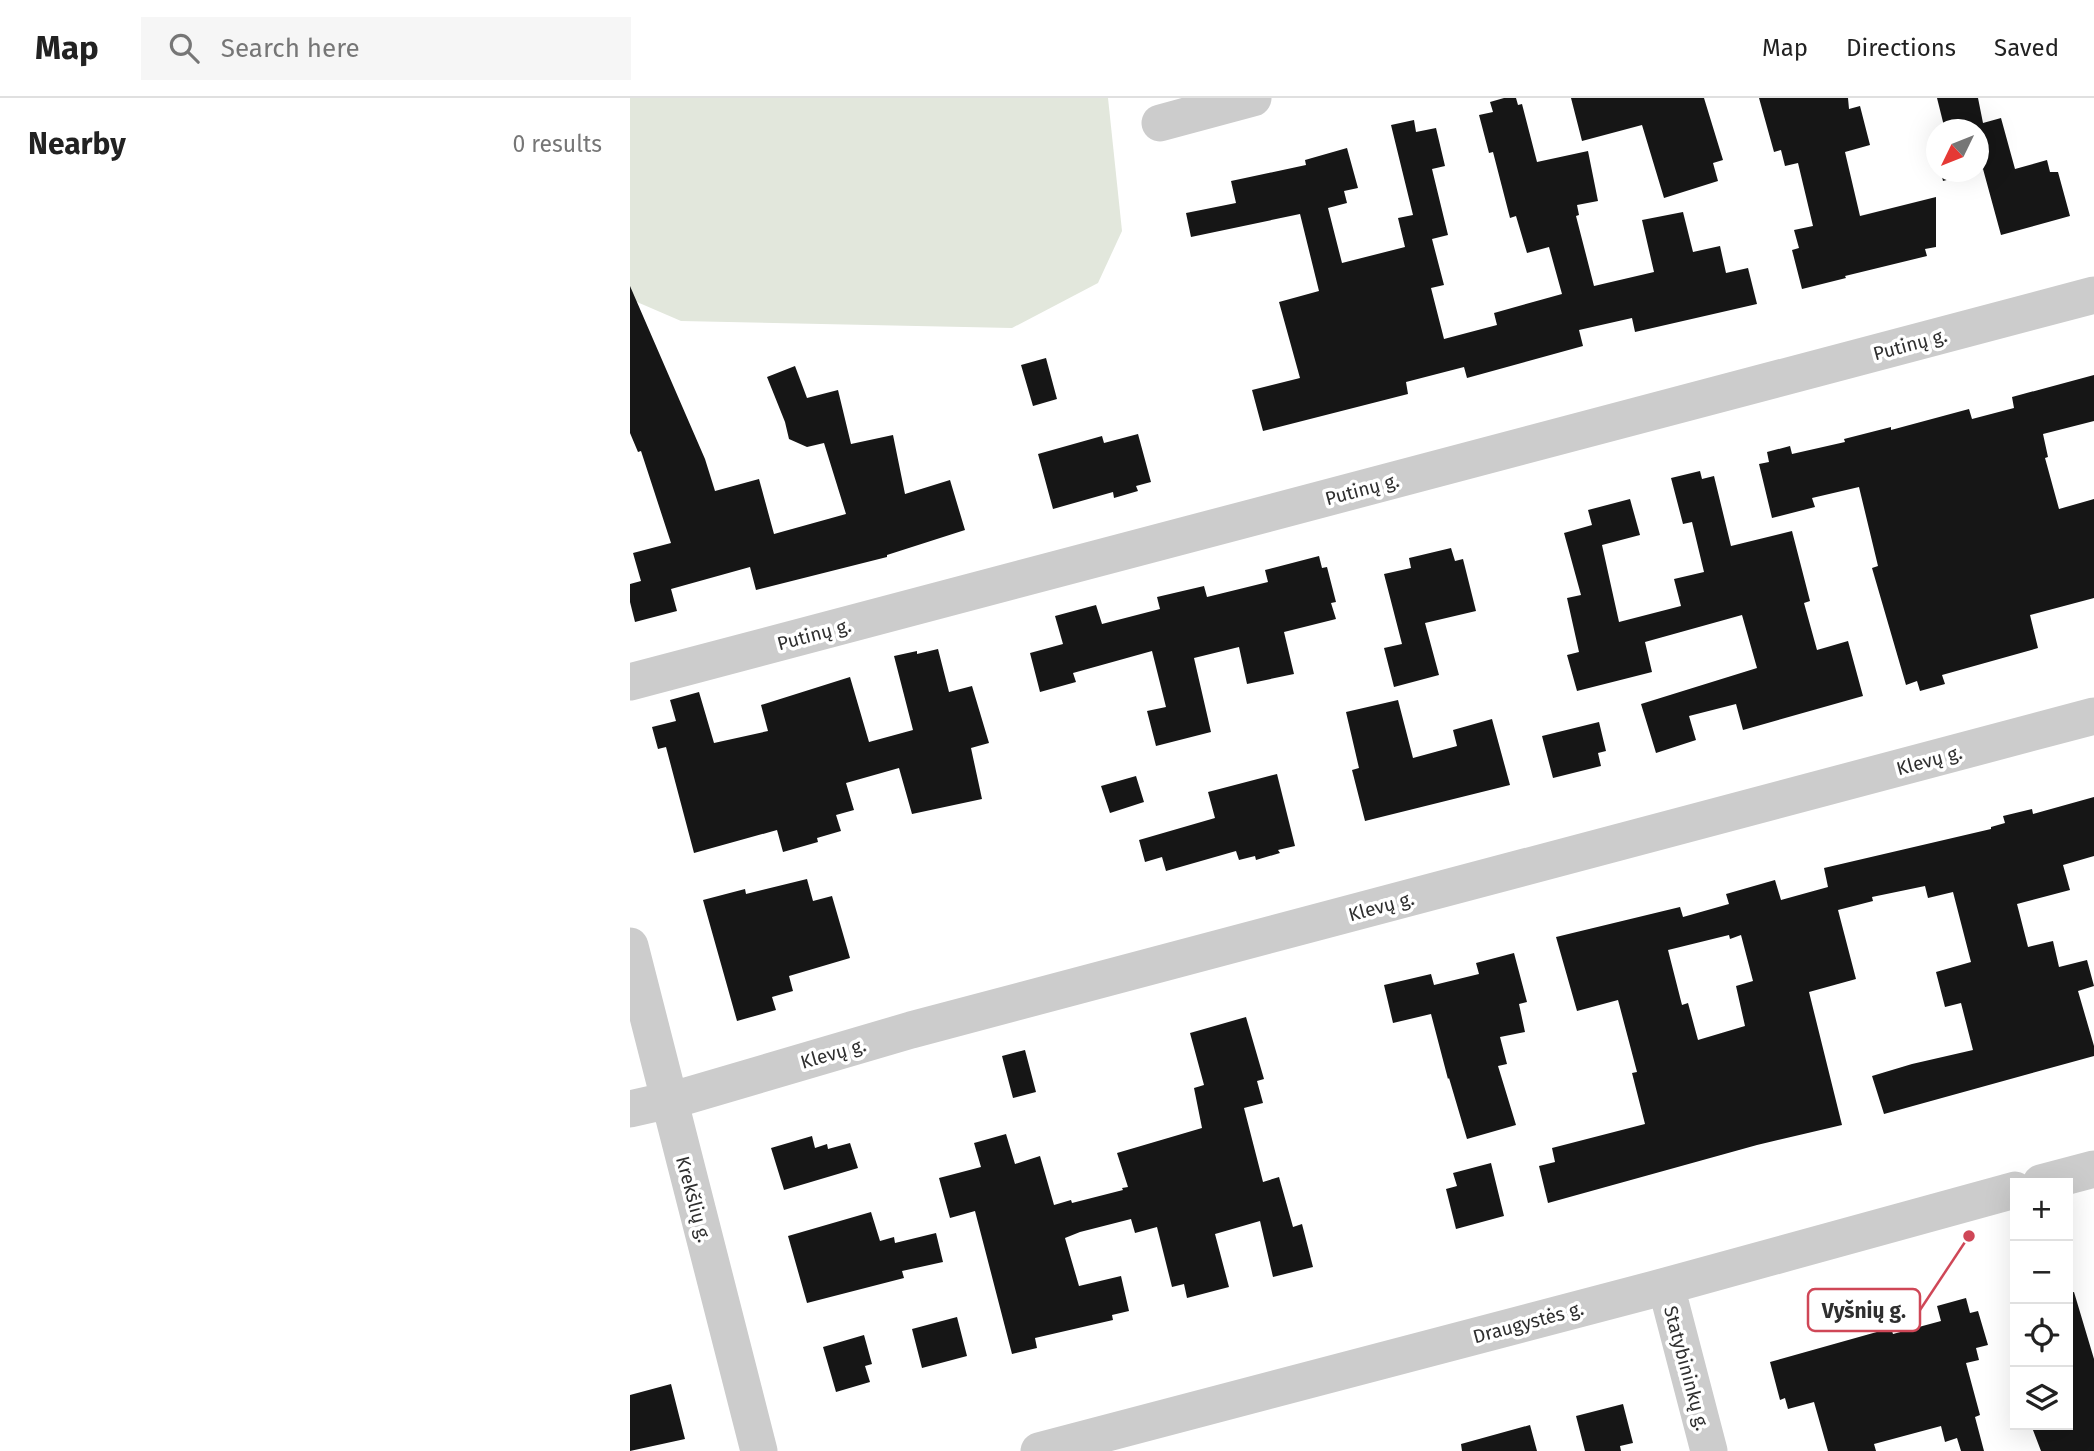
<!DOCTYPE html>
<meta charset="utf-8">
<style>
:root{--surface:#fff;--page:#f6f6f6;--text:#222;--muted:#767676;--line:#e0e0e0}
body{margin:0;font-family:"Fira Sans",sans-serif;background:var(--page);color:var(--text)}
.controls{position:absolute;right:21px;bottom:21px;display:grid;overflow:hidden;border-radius:0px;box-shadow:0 7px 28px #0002}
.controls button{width:63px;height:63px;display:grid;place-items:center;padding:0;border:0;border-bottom:2px solid var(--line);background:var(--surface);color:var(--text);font:35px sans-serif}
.compass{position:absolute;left:1296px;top:21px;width:63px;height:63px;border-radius:50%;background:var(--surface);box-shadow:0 7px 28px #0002;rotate:227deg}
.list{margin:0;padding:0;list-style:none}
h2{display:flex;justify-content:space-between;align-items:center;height:91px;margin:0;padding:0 28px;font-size:30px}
h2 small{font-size:23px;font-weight:400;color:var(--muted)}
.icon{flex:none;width:38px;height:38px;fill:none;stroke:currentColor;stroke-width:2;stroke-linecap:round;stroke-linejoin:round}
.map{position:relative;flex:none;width:1464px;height:1353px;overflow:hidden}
header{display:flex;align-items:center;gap:42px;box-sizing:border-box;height:98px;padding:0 35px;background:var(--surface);border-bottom:2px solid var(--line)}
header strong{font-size:33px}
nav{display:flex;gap:38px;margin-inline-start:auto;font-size:24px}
.search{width:490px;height:63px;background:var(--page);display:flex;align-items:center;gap:18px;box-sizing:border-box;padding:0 24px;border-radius:0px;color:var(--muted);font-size:26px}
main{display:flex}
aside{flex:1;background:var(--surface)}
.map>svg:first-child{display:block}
.green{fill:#e2e7dc}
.building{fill:#161616;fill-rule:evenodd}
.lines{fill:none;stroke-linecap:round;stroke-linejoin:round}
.minor{stroke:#ccc;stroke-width:37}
.labels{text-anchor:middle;stroke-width:7;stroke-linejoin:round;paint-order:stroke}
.street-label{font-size:19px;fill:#2f2f2f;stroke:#fff}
.leader{fill:none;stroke:#cf4757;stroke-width:2.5}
.callout-dot{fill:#cf4757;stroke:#fff;stroke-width:2.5}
.callout{fill:#fff;stroke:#cf4757;stroke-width:2.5}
.callout-label{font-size:21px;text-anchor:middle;font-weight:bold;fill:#2f2f2f}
</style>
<header>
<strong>Map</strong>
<div class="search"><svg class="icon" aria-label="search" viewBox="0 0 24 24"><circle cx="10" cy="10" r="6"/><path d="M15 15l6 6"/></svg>Search here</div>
<nav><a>Map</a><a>Directions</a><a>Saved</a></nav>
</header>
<main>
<aside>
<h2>Nearby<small>0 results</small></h2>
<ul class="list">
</ul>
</aside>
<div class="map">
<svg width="1464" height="1353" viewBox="0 0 1464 1353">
<rect width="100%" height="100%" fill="#fff"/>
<path class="green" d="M0,0H478L492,133L468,185L382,230L51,223L0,201Z"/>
<path class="building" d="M874,0H886L888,7L892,6L907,64L958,53L968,103L947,107L949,117L946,118L964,188L1024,174L1012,122L1053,114L1063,154L1090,148L1096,175L1118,170L1127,206L1005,234L1002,220L949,232L953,248L837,280L834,269L776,284L778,296L633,333L622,292L670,280L649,204L689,193L670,116L561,139L556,115L606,105L601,83L676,67L675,62L717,50L728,90L714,93L717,105L698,110L712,165L775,149L768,120L783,117L761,27L784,22L786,34L806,30L815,68L802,71L818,137L802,141L814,187L801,190L814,241L867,227L864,215L932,196L919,149L897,155L886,118L880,120L863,54L859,55L849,17L863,14L860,4Z
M941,0H1074L1093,62L1083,65L1088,83L1034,100L1012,27L952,43Z
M1129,0H1218L1219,11L1230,8L1240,47L1215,54L1230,118L1306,99V149L1295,151L1297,158L1215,178L1216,180L1172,191L1162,152L1169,150L1164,132L1183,128L1168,65L1155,68L1151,52L1144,54Z
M1307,0H1348L1353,25L1371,20L1385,71L1417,62L1420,74H1428L1440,118L1371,137L1353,71L1348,73V32H1315Z
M1311,74H1346L1313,83Z
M0,188L75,361L85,393L129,381L144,436L216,416L194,345L177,349L159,341L155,324L137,279L165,268L177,300L208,292L221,346L263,337L275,396L320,382L335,432L257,457V459L126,492L120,469L41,491L47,513L5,524L0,504V486L11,483L3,455L41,445L11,353L8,354L0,335Z
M416,260L427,301L403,308L391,267Z
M1464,277V323L1413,336L1418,359L1415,360L1429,411L1464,401V500L1400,517L1408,550L1312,577L1315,586L1290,593L1287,583L1276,587L1242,470L1248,468L1229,389L1182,400L1185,409L1142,420L1129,366L1139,364L1137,354L1160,348L1162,356L1215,344L1214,341L1261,329V332L1339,311L1342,321L1384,310L1382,299Z
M508,336L521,384L506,388L508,393L484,400L483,394L423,411L408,356L472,338L474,345Z
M1070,373L1072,381L1084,378L1101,448L1162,433L1180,503L1174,505L1187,552L1218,543L1233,598L1113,632L1106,606L1059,618L1066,642L1026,655L1011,606L1127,570L1112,517L1015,544L1022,574L947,593L937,557L949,554L937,500L951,497L934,435L962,427L958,412L1000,401L1010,437L972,447L989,524L1051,508L1044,481L1074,474L1062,424L1053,426L1041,380Z
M821,450L825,463L833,461L846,513L795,525L809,577L764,589L754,550L772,546L754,476L781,470L779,460Z
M689,458L692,470L697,469L706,504L701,505L706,521L654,534L664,576L617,586L609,549L564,560L581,634L526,648L517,613L536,609L522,553L443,575L446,584L410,594L400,555L433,546L425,518L466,507L472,526L530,511L527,499L574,488L577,499L638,484L635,472Z
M308,551L319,594L342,588L359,645L341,650L352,701L282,716L269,670L216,685L224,712L206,717L211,733L187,740L188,744L153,754L147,732L64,755L36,649L28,651L22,629L46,623L40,602L69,594L84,645L138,633L131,607L220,579L239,644L283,632L264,558L287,553V556Z
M768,602L783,660L827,648L823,632L862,621L880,687L735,723L722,672L729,670L716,614Z
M969,624L976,653L968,655L971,668L923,680L912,638Z
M647,676L665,748L648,752L650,755L626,762L625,758L609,762L606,753L536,773L532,759L515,764L509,742L585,720L578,694Z
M506,678L514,704L480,715L471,688Z
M1464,699V758L1433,767L1440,792L1387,806L1398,849L1423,843L1429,869L1457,862L1464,888L1448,893L1464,948V958L1254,1016L1242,978L1282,966L1343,952L1331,905L1315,909L1306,874L1341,864L1323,794L1298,800L1295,788L1242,799L1243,803L1208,812L1226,881L1179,894L1212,1027L1127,1047L918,1105L909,1068L925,1064L922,1050L1015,1026L1002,975L1007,974L988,902L947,913L926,839L1050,809L1053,819L1099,806L1096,796L1145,782L1151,802L1198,789L1194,770L1361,731V729L1375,725L1373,718L1402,711L1403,716ZM1099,837L1100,841L1111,837L1123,883L1106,888L1115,928L1068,942L1058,905L1052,907L1038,852Z
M177,781L183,803L202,798L220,860L159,878L163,893L142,899L146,912L107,923L73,802L115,791L116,796Z
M884,855L897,904L889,906L895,934L870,939L877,966L868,968L886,1027L837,1041L819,980L818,981L801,916L763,925L754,887L801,876L804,887L849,876L846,865Z
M616,919L634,981L627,983L633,1005L614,1010L633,1084L649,1079L663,1129L672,1126L683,1169L643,1179L630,1123L585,1136L599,1189L557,1200L554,1186L542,1189L527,1129L505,1135L501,1121L450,1134L435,1140L449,1188L491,1178L499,1213L482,1217L483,1222L405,1240L407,1250L382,1256L345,1113L320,1120L309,1080L351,1069L344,1045L376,1036L385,1066L410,1058L424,1107L441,1102L442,1105L493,1092L492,1090L498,1089L487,1055L572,1030L564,990L574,987L560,935Z
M395,952L406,994L383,1000L372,958Z
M182,1038L185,1050L197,1046L198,1051L220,1045L228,1070L154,1092L141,1050Z
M861,1065L874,1118L826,1131L816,1091L827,1088L823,1075Z
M241,1114L250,1143L264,1139L265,1145L306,1135L313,1164L272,1173L274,1180L177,1205L158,1138Z
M1444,1194L1464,1261V1353H1411L1401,1327H1438V1195Z
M1336,1200L1340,1215L1348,1213L1358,1247L1346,1250L1349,1262L1336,1265L1350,1317L1345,1319L1354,1353H1331L1327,1340L1315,1344L1311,1328L1244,1346L1246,1353H1198L1184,1304L1158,1311L1155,1300L1150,1302L1140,1264L1261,1230L1263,1236L1311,1223L1307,1208Z
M327,1219L337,1258L292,1270L282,1231Z
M234,1237L242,1266L235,1268L240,1284L206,1294L193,1249Z
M41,1286L55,1341L0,1353V1297Z
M993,1306L1003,1345L990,1348L991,1353H955L946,1318Z
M900,1327L907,1353H832L831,1346Z"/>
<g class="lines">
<path class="minor" d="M530,25L623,0
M0,584L1464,197
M0,848L129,1353
M0,1011L53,999L281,932L1464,618
M1411,1085L1464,1071
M1036,1188L1079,1353
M409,1353L1036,1188L1385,1092"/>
</g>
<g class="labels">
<g class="street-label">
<text transform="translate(1280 246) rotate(-15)" y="7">Putinų g.</text>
<text transform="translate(732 391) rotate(-15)" y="7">Putinų g.</text>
<text transform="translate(184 536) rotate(-15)" y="7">Putinų g.</text>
<text transform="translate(1299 662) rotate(-15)" y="7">Klevų g.</text>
<text transform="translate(751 808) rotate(-15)" y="7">Klevų g.</text>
<text transform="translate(203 955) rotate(-16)" y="7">Klevų g.</text>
<text transform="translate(64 1101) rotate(75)" y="7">Krekšlių g.</text>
<text transform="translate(898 1224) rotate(-15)" y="7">Draugystės g.</text>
<text transform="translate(1057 1270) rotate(75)" y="7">Statybininkų g.</text>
</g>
</g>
<path class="leader" d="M1339 1138L1290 1212"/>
<circle class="callout-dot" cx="1339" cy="1138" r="7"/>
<rect class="callout" x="1178" y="1191" width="112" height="42" rx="7"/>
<g class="callout-label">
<text x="1234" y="1220">Vyšnių g.</text>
</g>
</svg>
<div class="controls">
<button>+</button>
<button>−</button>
<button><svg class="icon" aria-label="locate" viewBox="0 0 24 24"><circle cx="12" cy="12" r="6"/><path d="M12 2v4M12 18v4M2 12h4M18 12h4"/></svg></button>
<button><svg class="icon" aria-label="layers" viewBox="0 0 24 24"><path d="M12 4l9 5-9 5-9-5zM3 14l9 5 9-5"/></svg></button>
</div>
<svg class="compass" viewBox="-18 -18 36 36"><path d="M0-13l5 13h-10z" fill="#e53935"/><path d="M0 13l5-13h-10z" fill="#767676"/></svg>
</div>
</main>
